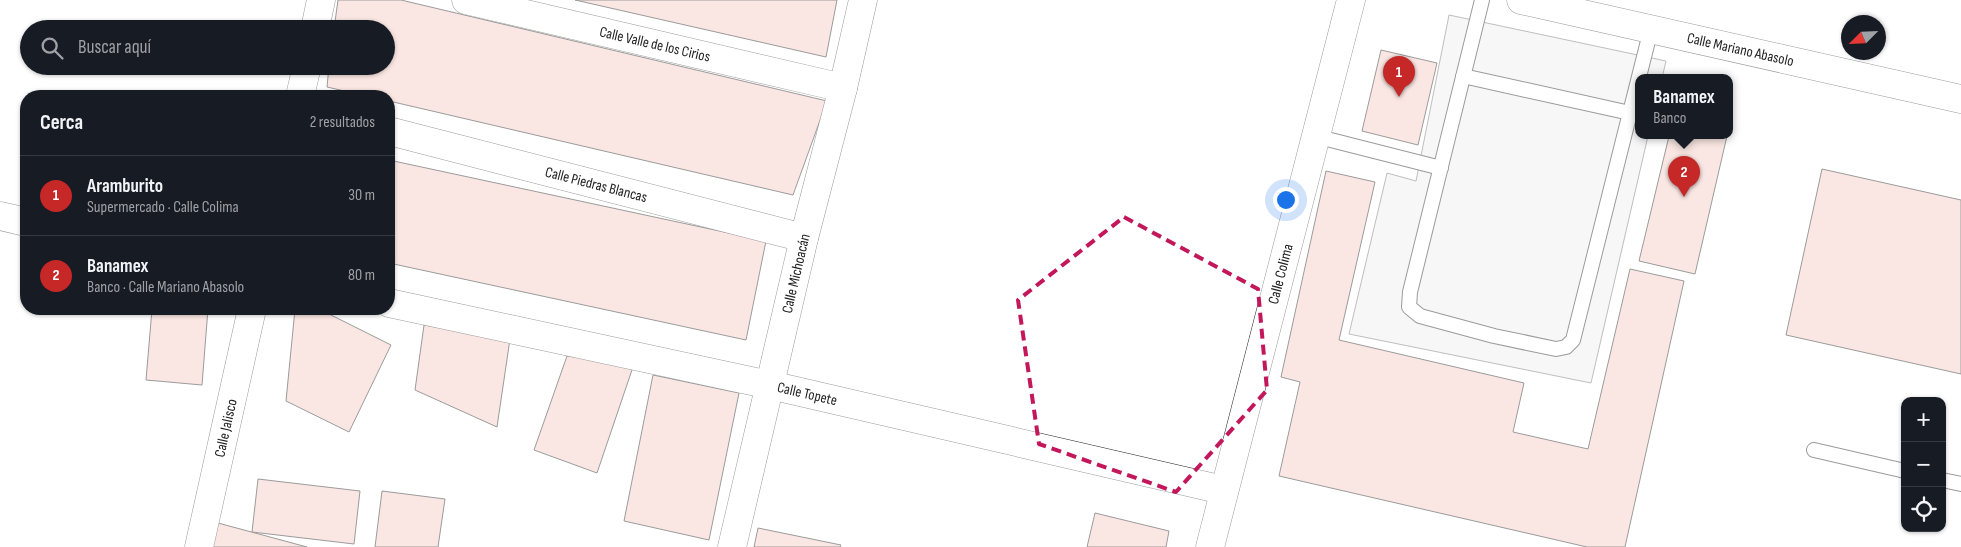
<!DOCTYPE html>
<html lang="es">
<meta charset="utf-8">
<style>
:root{--surface:#171b24;--page:#20242c;--text:#f1f3f6;--muted:#9ea1a6;--line:#363941;--accent:#c62828}
body{margin:0;font-family:"Sofia Sans Condensed",sans-serif;background:var(--page);color:var(--text)}
.controls{position:absolute;right:15px;bottom:15px;display:grid;overflow:hidden;border-radius:10px;box-shadow:0 1px 4px #0004}
.controls button{width:45px;height:45px;display:grid;place-items:center;padding:0;border:0;border-bottom:1px solid var(--line);background:var(--surface);color:var(--text);font:25px sans-serif}
.compass{position:absolute;left:1841px;top:15px;width:45px;height:45px;border-radius:50%;background:var(--surface);box-shadow:0 1px 4px #0004;rotate:246deg}
.you{position:absolute;left:1285px;top:199px;width:18px;height:18px;margin:-12px;border:4px solid #fff;border-radius:50%;background:#1a73e8;box-shadow:0 0 0 8px #1a73e833}
.badge{display:grid;place-items:center;width:32px;height:32px;border-radius:50%;background:var(--accent);color:#fff;font-size:16px;font-weight:700}
.pin{position:absolute;translate:-50% -41px;filter:drop-shadow(0 1px 2px #0008)}
.pin::after{content:'';position:absolute;top:26px;width:18px;height:15px;background:inherit;clip-path:polygon(0 0,100% 0,50% 100%)}
.popup{position:absolute;left:1635px;top:74px;width:98px;height:65px;box-sizing:border-box;display:grid;place-content:center;border-radius:10px;background:var(--surface);filter:drop-shadow(0 1px 4px #0005);font-size:16px;white-space:nowrap;color:var(--muted)}
.popup b{font-size:19px;color:var(--text)}
.popup::after{content:'';position:absolute;left:50%;top:100%;margin-left:-10px;border:10px solid transparent;border-top-color:var(--surface)}
.list{margin:0;padding:0;list-style:none}
h2{display:flex;justify-content:space-between;align-items:center;height:65px;margin:0;padding:0 20px;font-size:21px}
h2 small{font-size:16px;font-weight:400;color:var(--muted)}
.list li{display:grid;grid-template-columns:32px 1fr auto;gap:15px;align-items:center;box-sizing:border-box;height:80px;padding:0 20px;border-top:1px solid var(--line)}
.list b{display:block;font-size:19px;white-space:nowrap}
.list p{margin:0;font-size:16px;white-space:nowrap;color:var(--muted)}
.list em{font-size:16px;font-style:normal;color:var(--muted)}
.icon{flex:none;width:28px;height:28px;fill:none;stroke:currentColor;stroke-width:2;stroke-linecap:round;stroke-linejoin:round}
.map{position:relative;flex:none;width:1961px;height:547px;overflow:hidden}
.search{position:absolute;background:var(--surface);box-shadow:0 1px 4px #0004;left:20px;top:20px;width:375px;height:55px;display:flex;align-items:center;gap:12px;box-sizing:border-box;padding:0 18px;border-radius:28px;color:var(--muted);font-size:19px}
.panel{position:absolute;background:var(--surface);box-shadow:0 1px 4px #0004;left:20px;top:90px;width:375px;height:225px;border-radius:20px}
.map>svg:first-child{display:block}
.parking{fill:#ededed;stroke:#6f6f6f}
.building{fill:#f3c9c0;stroke:#222}
.lines{fill:none;stroke-linecap:round;stroke-linejoin:round}
.service-casing{stroke:#222;stroke-width:16}
.minor-casing{stroke:#222;stroke-width:29}
.tertiary-casing{stroke:#222;stroke-width:29}
.primary-casing{stroke:#222;stroke-width:29}
.service{stroke:#fff;stroke-width:14}
.minor{stroke:#fff;stroke-width:28}
.tertiary{stroke:#fff;stroke-width:28}
.primary{stroke:#fff;stroke-width:28}
.marked{fill:none;stroke:#c2185b;stroke-width:4;stroke-dasharray:10 6;stroke-linejoin:round}
.labels{text-anchor:middle;stroke-width:4;stroke-linejoin:round;paint-order:stroke}
.street-label{font-size:15px;fill:#222;stroke:#fff}
</style>
<div class="map">
<svg width="1961" height="547" viewBox="0 0 1961 547">
<rect width="100%" height="100%" fill="#fff"/>
<path class="parking" d="M1449,15L1666,61L1662,78H1639V136H1648L1591,383L1349,334L1387,173L1416,181Z"/>
<path class="building" d="M338,0H401L827,101L793,195L389,101V96H366L327,87L329,66H386V29H334Z
M575,0H837L826,57Z
M1381,50L1437,63L1418,145L1362,131Z
M149,92L168,96H148Z
M1669,136H1727L1695,274L1639,261Z
M389,160L766,241L746,340L389,263Z
M1822,169L1961,200V374L1786,335Z
M1326,171L1375,182L1339,340L1524,383L1513,432L1588,449L1630,269L1684,281L1625,547H1587L1279,476L1300,382L1281,377Z
M152,309H208L202,385L146,380Z
M295,309H319L391,345L349,432L286,401Z
M424,325L510,339L497,427L415,390Z
M567,356L634,364L597,473L534,450Z
M653,375L739,393L709,540L624,521Z
M258,479L360,491L354,544L252,532Z
M382,491L445,499L438,547H375Z
M1095,513L1169,531L1166,547H1087Z
M218,523L307,547H212Z
M758,528L841,545L840,547H754Z"/>
<g class="lines">
<defs>
<path id="service" d="M1482,0L1410,292L1409,307L1420,316L1494,336L1556,349L1566,347L1573,340L1651,29
M1463,76L1630,113
M1315,136L1441,168
M1814,450L1905,471
M1942,480L1961,484"/>
<g id="minor">
<path id="s1" d="M466,0L843,88"/>
<path d="M315,29L321,0"/>
<path d="M300,96L307,66"/>
<path id="s2" d="M389,131L804,238"/>
<path d="M0,216L26,222"/>
<path id="s3" d="M389,303L770,385L1223,490"/>
<path id="s4" d="M199,547L252,309"/>
<path id="s5" d="M732,547L804,238L843,88L863,0"/>
</g>
<g id="tertiary">
<path id="s6" d="M1210,547L1351,0"/>
</g>
<g id="primary">
<path id="s7" d="M1521,0L1961,99"/>
</g>
</defs>
<use href="#service" class="service-casing"/>
<use href="#minor" class="minor-casing"/>
<use href="#tertiary" class="tertiary-casing"/>
<use href="#primary" class="primary-casing"/>
<use href="#service" class="service"/>
<use href="#minor" class="minor"/>
<use href="#tertiary" class="tertiary"/>
<use href="#primary" class="primary"/>
</g>
<path d="M0 0H1961V547H0ZM1124,217L1258,289L1267,390L1176,492L1039,444L1018,300Z" fill="#fff" fill-opacity=".55" fill-rule="evenodd"/>
<path class="marked" d="M1124,217L1258,289L1267,390L1176,492L1039,444L1018,300Z"/>
<g class="labels">
<g class="street-label">
<text dy="5" stroke="none"><textPath href="#s1" startOffset="194">Calle Valle de los Cirios</textPath></text>
<text dy="5" stroke="none"><textPath href="#s7" startOffset="225">Calle Mariano Abasolo</textPath></text>
<text dy="5" stroke="none"><textPath href="#s2" startOffset="214">Calle Piedras Blancas</textPath></text>
<text dy="5" stroke="none"><textPath href="#s5" startOffset="281">Calle Michoacán</textPath></text>
<text dy="5" stroke="none"><textPath href="#s6" startOffset="282">Calle Colima</textPath></text>
<text dy="5" stroke="none"><textPath href="#s3" startOffset="428">Calle Topete</textPath></text>
<text dy="5" stroke="none"><textPath href="#s4" startOffset="122">Calle Jalisco</textPath></text>
</g>
</g>
</svg>
<div class="controls">
<button>+</button>
<button>−</button>
<button><svg class="icon" aria-label="locate" viewBox="0 0 24 24"><circle cx="12" cy="12" r="6"/><path d="M12 2v4M12 18v4M2 12h4M18 12h4"/></svg></button>
</div>
<svg class="compass" viewBox="-18 -18 36 36"><path d="M0-13l5 13h-10z" fill="#e53935"/><path d="M0 13l5-13h-10z" fill="#9ea1a6"/></svg>
<div class="you"></div>
<div class="pin badge" style="left:1399px;top:97px">1</div>
<div class="pin badge" style="left:1684px;top:197px">2</div>
<div class="popup"><b>Banamex</b>Banco</div>
<div class="search"><svg class="icon" aria-label="search" viewBox="0 0 24 24"><circle cx="10" cy="10" r="6"/><path d="M15 15l6 6"/></svg>Buscar aquí</div>
<section class="panel">
<h2>Cerca<small>2 resultados</small></h2>
<ul class="list">
<li><span class="badge">1</span><div><b>Aramburito</b><p>Supermercado · Calle Colima</p></div><em>30 m</em></li>
<li><span class="badge">2</span><div><b>Banamex</b><p>Banco · Calle Mariano Abasolo</p></div><em>80 m</em></li>
</ul>
</section>
</div>
